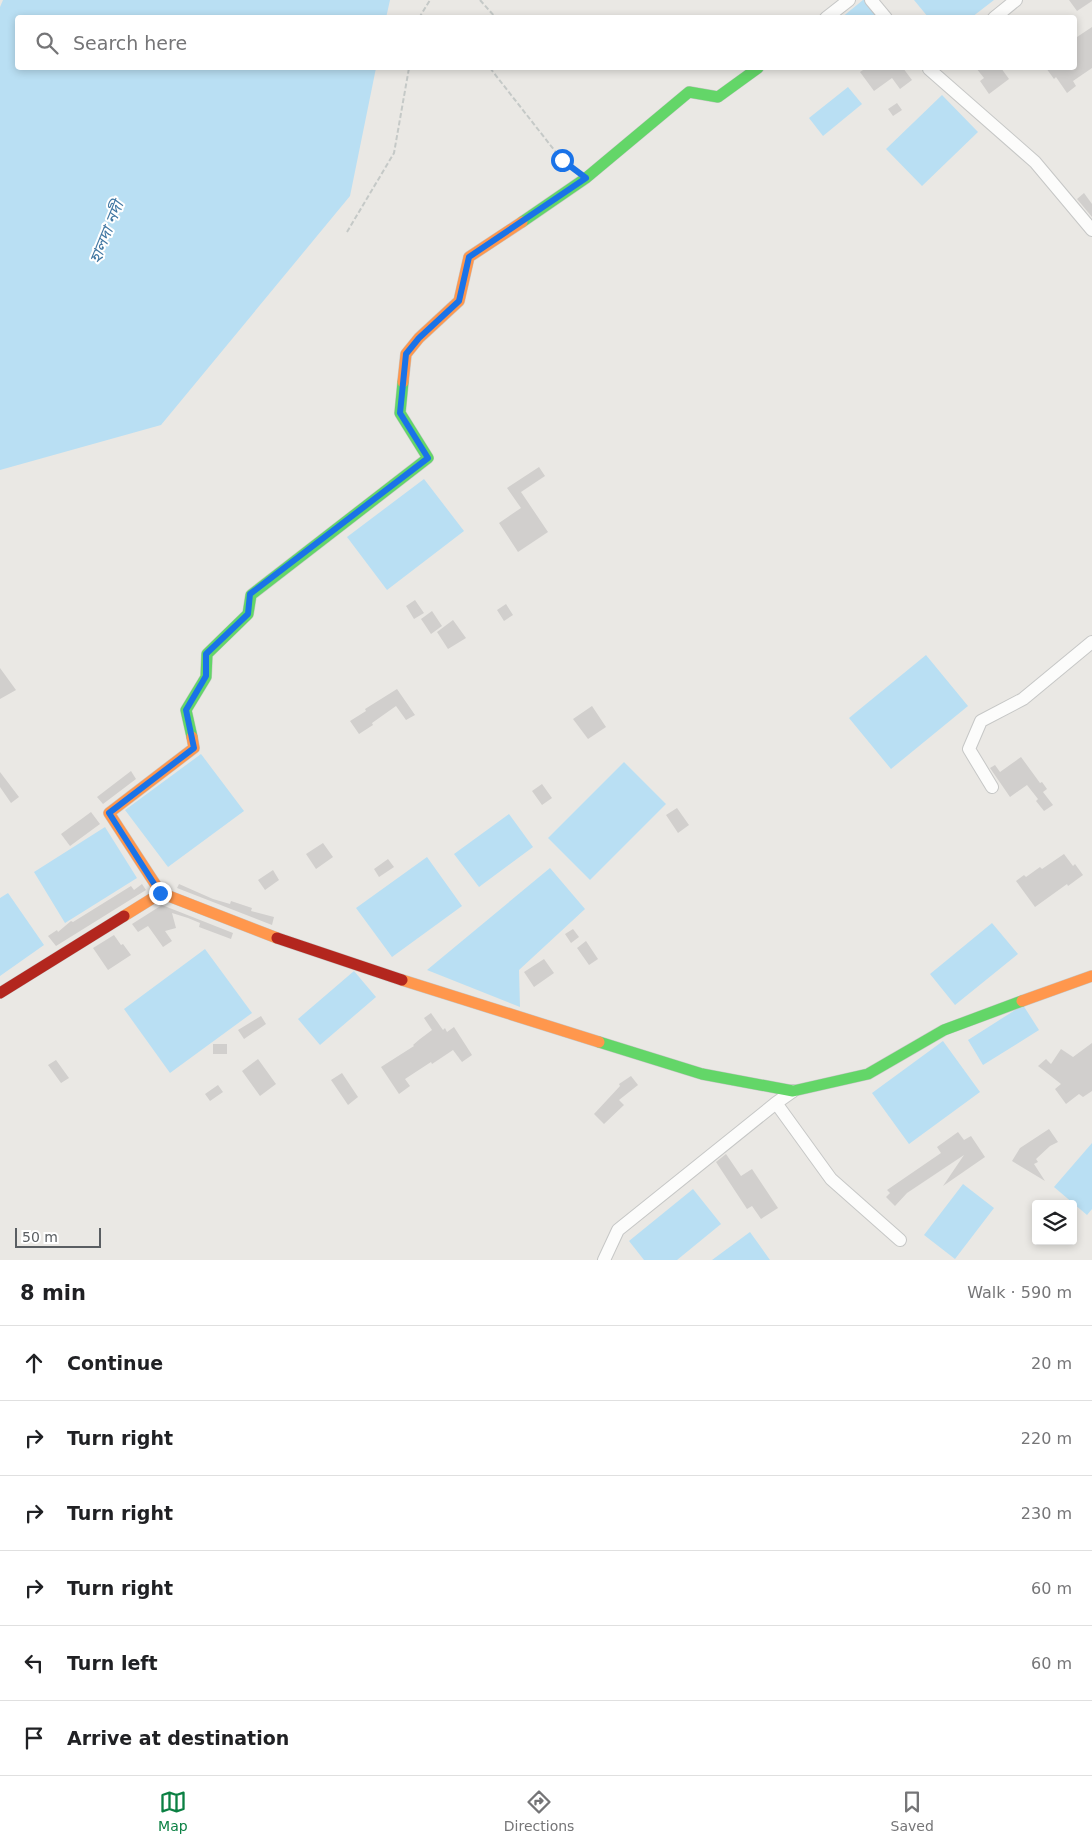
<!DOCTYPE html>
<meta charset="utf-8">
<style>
:root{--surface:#fff;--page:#f6f6f6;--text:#202124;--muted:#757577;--line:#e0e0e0;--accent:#0b8043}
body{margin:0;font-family:"DejaVu Sans","Noto Sans Bengali",sans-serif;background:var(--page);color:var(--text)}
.controls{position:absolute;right:15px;bottom:15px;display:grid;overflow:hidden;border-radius:5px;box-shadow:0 2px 8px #0003}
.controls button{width:45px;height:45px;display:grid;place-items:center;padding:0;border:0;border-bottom:1px solid var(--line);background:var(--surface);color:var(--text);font:25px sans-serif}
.scale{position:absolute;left:15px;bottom:12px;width:86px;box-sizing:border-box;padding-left:5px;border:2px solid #5a5e62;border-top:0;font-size:14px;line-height:18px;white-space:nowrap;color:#5a5e62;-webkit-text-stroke:4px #fff;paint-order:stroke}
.stop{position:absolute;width:15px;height:15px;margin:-11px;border:4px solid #1a73e8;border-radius:50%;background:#fff}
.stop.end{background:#1a73e8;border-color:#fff;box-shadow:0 1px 5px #0008}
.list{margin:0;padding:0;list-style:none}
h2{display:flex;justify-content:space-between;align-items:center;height:65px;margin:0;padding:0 20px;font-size:21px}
h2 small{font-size:16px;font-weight:400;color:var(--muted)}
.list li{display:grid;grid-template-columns:32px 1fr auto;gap:15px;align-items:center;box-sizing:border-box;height:75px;padding:0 20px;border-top:1px solid var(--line)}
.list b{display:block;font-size:19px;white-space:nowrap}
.list em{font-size:16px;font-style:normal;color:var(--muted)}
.icon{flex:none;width:28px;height:28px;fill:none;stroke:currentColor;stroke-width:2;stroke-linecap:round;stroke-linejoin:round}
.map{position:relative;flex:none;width:1092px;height:1260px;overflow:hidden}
.search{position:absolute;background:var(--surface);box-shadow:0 2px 8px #0003;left:15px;right:15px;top:15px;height:55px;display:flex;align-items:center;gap:12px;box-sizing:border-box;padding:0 18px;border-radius:5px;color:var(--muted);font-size:19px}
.sheet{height:515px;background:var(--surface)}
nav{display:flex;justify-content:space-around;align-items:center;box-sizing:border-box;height:70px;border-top:1px solid var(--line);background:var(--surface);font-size:14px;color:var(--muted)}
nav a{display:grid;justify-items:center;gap:2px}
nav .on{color:var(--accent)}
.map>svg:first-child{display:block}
.water{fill:#b9dff3}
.building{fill:#d1cfcd}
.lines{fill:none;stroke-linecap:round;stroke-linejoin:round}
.street-casing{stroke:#c6c7c6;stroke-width:14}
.fast-casing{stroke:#c6c7c6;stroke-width:12}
.slow-casing{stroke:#c6c7c6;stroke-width:12}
.jam-casing{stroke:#c6c7c6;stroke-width:12}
.path{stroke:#c5c9c7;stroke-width:2;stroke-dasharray:5 2.5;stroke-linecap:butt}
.street{stroke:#fcfcfb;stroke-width:12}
.fast{stroke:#63d668;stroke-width:11}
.slow{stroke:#ff974d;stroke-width:11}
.jam{stroke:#b3261e;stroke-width:11}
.route{stroke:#1a73e8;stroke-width:6}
.labels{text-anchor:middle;stroke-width:4;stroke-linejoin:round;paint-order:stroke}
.water-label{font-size:16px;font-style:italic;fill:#4177a2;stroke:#fff}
</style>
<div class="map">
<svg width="1092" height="1260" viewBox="0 0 1092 1260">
<rect width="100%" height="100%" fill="#eae8e4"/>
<path class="water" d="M3,0H390L386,18H18V68H376L350,196L161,425L0,470V7Z
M863,0H865L879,17L841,18Z
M914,0H994L972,17H928Z
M848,87L862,104L823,136L809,118Z
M942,95L978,132L922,186L886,149Z
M424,479L464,531L387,590L347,537Z
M926,655L968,706L891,769L849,718Z
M201,754L244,811L168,867L125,810Z
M624,762L666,804L590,880L548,838Z
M509,814L533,847L479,887L454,854Z
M105,827L137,878L65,923L34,872Z
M427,857L462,906L392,957L356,908Z
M550,868L585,909L519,970L520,1007L427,970Z
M8,893L44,945L0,976V898Z
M992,923L1018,954L955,1005L930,974Z
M205,949L252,1013L170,1073L124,1009Z
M354,971L376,997L320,1045L298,1019Z
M1023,1005L1039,1030L983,1065L968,1040Z
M943,1041L980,1092L909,1144L872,1093Z
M1092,1143V1209L1087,1215L1054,1187Z
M963,1184L994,1208L955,1259L924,1235Z
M693,1189L721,1224L677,1260H644L629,1241Z
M750,1232L770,1260H712Z"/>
<path class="building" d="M1069,0H1092V1L1077,11Z
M1092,27V68L1073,81L1076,86L1067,93L1056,77L1054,79L1046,68H1074V39Z
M866,68H903L912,80L900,89L892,78L874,91L860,72Z
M976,68H1001L1009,79L989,94L980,81L984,78Z
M897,103L902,110L893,116L888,109Z
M1084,193L1092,204V217L1077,199Z
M539,467L545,476L521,492L548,532L518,552L499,523L521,508L507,488Z
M415,600L424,613L414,619L406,606Z
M506,604L513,615L504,621L497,610Z
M432,611L442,626L431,634L421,619Z
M453,620L466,638L448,649L437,632Z
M0,668L16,690L0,699Z
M397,689L415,715L406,720L396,706L372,723L373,725L359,734L350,721L366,711L365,709Z
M592,706L606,727L588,739L573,719Z
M1021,757L1040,783L1042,782L1047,789L1043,792L1053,805L1044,811L1036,801L1038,799L1027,785L1010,797L990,768L995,765L1000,772Z
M131,771L136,779L103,804L97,797Z
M0,772L19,797L11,803L0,787Z
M542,784L552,798L542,805L532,791Z
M677,808L689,825L678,833L666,815Z
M91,812L100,824L70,846L61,834Z
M323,843L333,857L316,869L306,854Z
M1064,854L1073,866L1075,864L1083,875L1068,886L1067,884L1035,907L1016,881L1024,875L1026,877L1040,867L1042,869Z
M388,859L394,867L379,877L374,869Z
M273,870L279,880L265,890L258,880Z
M142,884L146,890L56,946L48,936L57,930L58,932L71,921L73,922L131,886L134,890Z
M179,884L213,899L230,904L231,901L252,908L251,911L274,917L272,925L177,888Z
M162,905L233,933L231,939L199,927L200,923L188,918L172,913L176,928L165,931L172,941L163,947L148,926L138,932L132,924Z
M573,929L579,937L571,943L565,934Z
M114,935L121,945L123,944L131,955L108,970L93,948Z
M586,941L598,959L589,965L577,948Z
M544,959L554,973L534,987L524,972Z
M431,1013L443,1030L445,1028L447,1032L454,1027L472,1055L462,1062L453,1050L432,1064L431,1062L405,1079L410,1086L399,1094L381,1067L414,1046L413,1045L420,1039L432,1030L424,1018Z
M261,1016L266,1024L244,1039L238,1030Z
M1092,1043V1091L1083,1097L1079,1094L1066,1104L1055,1089L1061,1084L1038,1066L1046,1059L1051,1064L1061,1049L1073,1057Z
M213,1044H227V1054H213Z
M258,1059L276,1084L260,1096L242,1071Z
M56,1060L69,1078L61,1083L48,1065Z
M342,1073L358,1097L348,1105L331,1080Z
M631,1076L638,1085L619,1100L624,1105L604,1124L594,1114L620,1086L619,1084Z
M218,1085L223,1092L210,1101L205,1094Z
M1049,1129L1058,1142L1050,1146L1036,1159L1038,1162L1034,1164L1045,1181L1012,1161L1020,1148Z
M958,1132L964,1140L971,1136L985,1157L943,1186L964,1155L907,1193L895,1206L886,1197L890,1193L887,1190L941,1153L937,1147Z
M726,1154L741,1176L752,1169L778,1208L761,1219L752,1206L747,1209L716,1162Z"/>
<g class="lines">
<defs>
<path id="street" d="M871,0L886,18
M826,18L849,0
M994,18L1016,0
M929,69L1035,162L1092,230
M992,787L969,749L981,721L1023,699L1092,642
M776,1103L831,1179L900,1240
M604,1260L618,1230L776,1103L793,1091"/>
<path id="fast" d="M522,222L586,178L689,92L718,97L758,68
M192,737L186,710L206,677L207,654L248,614L251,595L428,458L400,413L403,382
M599,1042L702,1074L793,1091L868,1074L944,1030L1022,1001"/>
<path id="slow" d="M403,382L406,354L419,338L459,301L469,257L522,222
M161,893L109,813L194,748L192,737
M124,916L161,893L277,938
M402,980L599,1042
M1022,1001L1092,976"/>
<path id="jam" d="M277,938L402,980
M0,993L124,916"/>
</defs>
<use href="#street" class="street-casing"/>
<use href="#fast" class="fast-casing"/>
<use href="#slow" class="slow-casing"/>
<use href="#jam" class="jam-casing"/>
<path class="path" d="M480,0L496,18
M419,18L430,0
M490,68L562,160L574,169
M347,232L394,153L409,68"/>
<use href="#street" class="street"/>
<use href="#fast" class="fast"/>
<use href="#slow" class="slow"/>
<use href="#jam" class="jam"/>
</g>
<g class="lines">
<path class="route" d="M160,893L109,813L194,748L186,710L206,676V654L248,614L250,594L428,458L400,413L406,354L419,338L459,301L469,257L586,178L562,160"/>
</g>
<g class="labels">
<g class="water-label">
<text transform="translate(106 232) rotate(-68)" y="6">হালদা নদী</text>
</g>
</g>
</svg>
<div class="controls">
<button><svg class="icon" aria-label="layers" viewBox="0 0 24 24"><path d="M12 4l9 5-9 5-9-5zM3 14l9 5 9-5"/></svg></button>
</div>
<div class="scale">50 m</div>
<div class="stop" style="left:562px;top:160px"></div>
<div class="stop end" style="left:160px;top:893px"></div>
<div class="search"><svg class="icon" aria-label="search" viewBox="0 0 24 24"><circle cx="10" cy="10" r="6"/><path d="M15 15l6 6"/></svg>Search here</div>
</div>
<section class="sheet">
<h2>8 min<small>Walk · 590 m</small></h2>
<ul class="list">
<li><svg class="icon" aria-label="ahead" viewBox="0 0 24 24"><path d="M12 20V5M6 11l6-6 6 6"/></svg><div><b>Continue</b></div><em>20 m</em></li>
<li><svg class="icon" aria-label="right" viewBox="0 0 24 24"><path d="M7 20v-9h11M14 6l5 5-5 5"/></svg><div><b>Turn right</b></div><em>220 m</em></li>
<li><svg class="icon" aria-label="right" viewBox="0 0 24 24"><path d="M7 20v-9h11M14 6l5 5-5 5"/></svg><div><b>Turn right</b></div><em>230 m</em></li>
<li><svg class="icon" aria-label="right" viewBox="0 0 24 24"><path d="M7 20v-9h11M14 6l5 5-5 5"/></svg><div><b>Turn right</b></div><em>60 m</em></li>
<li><svg class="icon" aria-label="left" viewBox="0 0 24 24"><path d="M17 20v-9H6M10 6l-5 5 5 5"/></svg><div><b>Turn left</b></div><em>60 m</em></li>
<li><svg class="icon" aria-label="arrive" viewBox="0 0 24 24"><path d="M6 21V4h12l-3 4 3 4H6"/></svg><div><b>Arrive at destination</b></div></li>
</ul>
</section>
<nav>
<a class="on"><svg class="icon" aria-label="map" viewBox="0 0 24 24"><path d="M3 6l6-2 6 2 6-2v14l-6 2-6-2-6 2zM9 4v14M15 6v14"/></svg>Map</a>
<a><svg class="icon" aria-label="directions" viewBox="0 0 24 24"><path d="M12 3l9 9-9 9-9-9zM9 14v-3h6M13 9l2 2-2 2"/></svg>Directions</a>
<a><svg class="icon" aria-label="saved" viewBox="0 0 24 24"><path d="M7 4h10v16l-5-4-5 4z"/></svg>Saved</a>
</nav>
